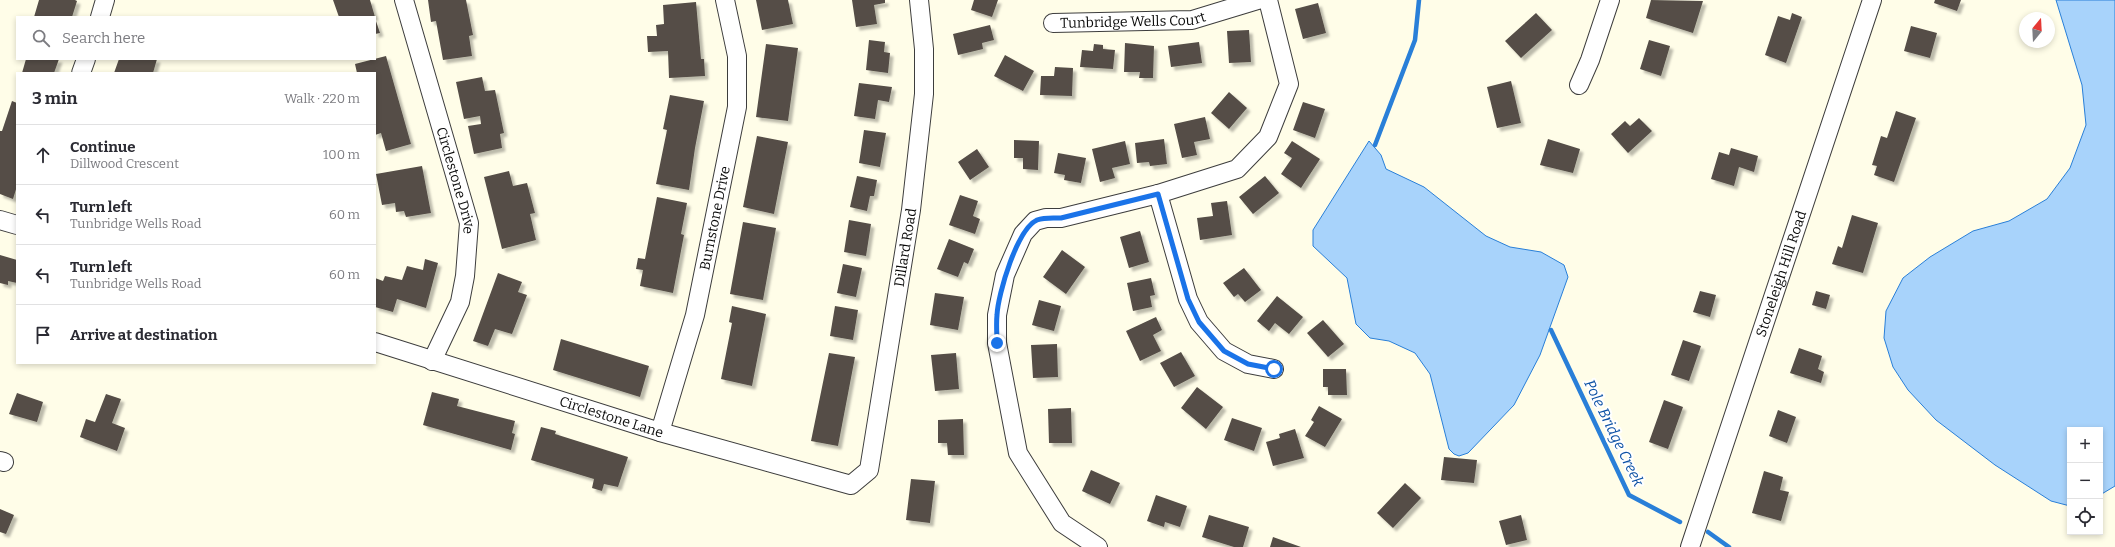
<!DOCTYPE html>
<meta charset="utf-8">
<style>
:root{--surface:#fff;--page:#f2f2f3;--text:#2b2b33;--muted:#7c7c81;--line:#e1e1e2}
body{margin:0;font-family:Bitter,serif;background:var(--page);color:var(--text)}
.controls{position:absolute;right:12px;bottom:12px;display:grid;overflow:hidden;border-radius:0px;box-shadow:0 2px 6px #0003}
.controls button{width:36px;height:36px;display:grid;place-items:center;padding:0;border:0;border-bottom:1px solid var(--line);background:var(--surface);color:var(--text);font:20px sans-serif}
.compass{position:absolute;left:2019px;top:12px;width:36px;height:36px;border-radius:50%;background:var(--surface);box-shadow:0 2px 6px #0003;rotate:18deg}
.stop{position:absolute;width:12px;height:12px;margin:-9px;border:3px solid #1a73e8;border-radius:50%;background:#fff}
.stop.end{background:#1a73e8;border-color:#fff;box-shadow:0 1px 4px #0008}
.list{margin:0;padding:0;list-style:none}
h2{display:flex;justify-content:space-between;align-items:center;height:52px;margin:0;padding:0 16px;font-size:17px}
h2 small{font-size:13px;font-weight:400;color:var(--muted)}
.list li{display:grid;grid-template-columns:26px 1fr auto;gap:12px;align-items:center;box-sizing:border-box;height:60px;padding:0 16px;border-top:1px solid var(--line)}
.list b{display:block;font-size:15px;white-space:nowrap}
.list p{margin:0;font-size:13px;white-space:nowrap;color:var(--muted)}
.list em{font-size:13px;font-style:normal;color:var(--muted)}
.icon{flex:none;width:22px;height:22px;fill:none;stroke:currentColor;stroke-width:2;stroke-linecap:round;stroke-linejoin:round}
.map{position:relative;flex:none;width:2115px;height:547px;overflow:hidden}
.search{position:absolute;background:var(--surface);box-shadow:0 2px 6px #0003;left:16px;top:16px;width:360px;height:44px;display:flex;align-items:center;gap:10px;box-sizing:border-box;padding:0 14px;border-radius:0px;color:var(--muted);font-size:15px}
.panel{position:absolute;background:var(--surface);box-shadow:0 2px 6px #0003;left:16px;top:72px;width:360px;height:292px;border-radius:0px}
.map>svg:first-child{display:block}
.water{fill:#a8d3fb;stroke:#297fd8}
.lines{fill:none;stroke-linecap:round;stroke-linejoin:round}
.stream{stroke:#297fd8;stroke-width:4.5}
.building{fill:#544d46;filter:url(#shadow)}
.minor-casing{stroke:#3d3d3d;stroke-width:20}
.minor{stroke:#fff;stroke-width:18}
.route{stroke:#1a73e8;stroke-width:5}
.labels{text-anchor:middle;stroke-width:4;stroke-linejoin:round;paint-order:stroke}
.street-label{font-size:14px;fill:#0a0a0a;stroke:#fff}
.water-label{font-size:15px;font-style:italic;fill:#0c51a4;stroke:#fff}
</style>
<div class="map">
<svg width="2115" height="547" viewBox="0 0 2115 547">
<defs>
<filter id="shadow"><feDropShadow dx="3.5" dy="3.5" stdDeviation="1" flood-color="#0004"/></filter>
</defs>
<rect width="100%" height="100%" fill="#fffde8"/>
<path class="water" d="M2056,0H2115V486L2100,495V430H2070V506L2051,501L1995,465L1936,420L1908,390L1893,367L1884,338L1886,311L1903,278L1930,257L1973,231L2009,221L2047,199L2070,168L2086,125L2082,85Z
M1369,141L1381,155L1386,169L1424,187L1486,236L1510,247L1541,252L1564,265L1568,277L1540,355L1514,405L1468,453L1459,456L1454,454L1449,449L1430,374L1415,353L1389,341L1370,338L1356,324L1347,278L1313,246V230Z"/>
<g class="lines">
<path class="stream" d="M1375,145L1415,40L1419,0
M1551,330L1629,495L1680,522
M1708,532L1729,547"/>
</g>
<path class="building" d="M39,0H75L77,1L72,17H34Z
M333,0H370L375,17H339Z
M428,0H466L473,35L469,36L472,56L443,60L436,21L431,22Z
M756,0H788L793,24L762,30Z
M852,0H885V3L874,5L877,24L856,27Z
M974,0H998L992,17L971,10Z
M1651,0L1703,1L1693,33L1646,18Z
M1935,0H1961L1957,11L1934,3Z
M696,2L701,59H704L705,76L669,78L668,51L648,52L647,36H657L656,25L664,24L663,5Z
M1318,3L1326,33L1303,39L1295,9Z
M1536,13L1552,30L1521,58L1505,41Z
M1792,13L1802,17L1786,63L1765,55L1778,16L1790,20Z
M375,18L380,33L375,34Z
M990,25L994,40L982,43L983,49L958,55L953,34Z
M1911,26L1937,33L1930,58L1904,51Z
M1249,30L1251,62L1229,63L1227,31Z
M869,40L885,42L884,52L890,53L888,73L866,70Z
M1649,40L1670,46L1661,76L1640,69Z
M1199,42L1202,63L1171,67L1168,46Z
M1125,43L1154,46L1153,78H1139L1140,72H1124Z
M766,44L798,48L788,121L756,117Z
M1094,44L1103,45V49L1115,50L1113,69L1080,67L1082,50L1093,51Z
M1005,55L1034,71L1023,91L994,76Z
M386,56L411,144L386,151L381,133L375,135V73H357L355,64Z
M26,59H59L54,73H22Z
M119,59H157L153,73H114Z
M1055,67L1073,68L1072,96L1040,95L1041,76H1054Z
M482,77L485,91L495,90L504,133L500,134L502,148L474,154L468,126L481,124L480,116L464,119L456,82Z
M1511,81L1521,123L1497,128L1487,87Z
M859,83L892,87L889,102L878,100L875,119L854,116Z
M1229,92L1247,108L1229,129L1211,113Z
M670,95L704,101L695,148L689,190L656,184L667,130L663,129Z
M12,101L17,103V186L13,199L0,194V131H2Z
M1303,102L1325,109L1315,138L1293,130Z
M1896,111L1916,118L1894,182L1874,175L1877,166L1872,165L1881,136L1887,138Z
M1205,117L1210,139L1194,142L1197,155L1182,158L1174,124Z
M1639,118L1652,131L1628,153L1611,134L1625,121L1630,126Z
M864,130L886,133L880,167L859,163Z
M757,136L788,142L774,214L743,207Z
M1164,139L1167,164L1150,166L1149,162L1137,163L1135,143Z
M1548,139L1580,149L1573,173L1540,165Z
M1014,140L1039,141L1038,170L1023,169V158H1014Z
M1125,141L1130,164L1112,168L1115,178L1100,182L1092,149Z
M1292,141L1320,159L1301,188L1281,174L1292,158L1284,153Z
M1731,148L1758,156L1754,172L1739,167L1734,186L1711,179L1719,152L1729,155Z
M977,149L989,167L970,180L958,162Z
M1058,153L1086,158L1081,183L1064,180L1065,175L1054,173Z
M422,166L431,213L406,217L404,211L396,212L395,203L382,205L376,174Z
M509,171L513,186L527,183L535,213L530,214L536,240L502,249L484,177Z
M857,176L877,180L874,196H870L867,211L850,207Z
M1265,176L1279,193L1253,214L1239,197Z
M960,195L978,201L973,216L980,219L975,234L949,225Z
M657,197L687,203L681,234L684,235L673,293L640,286L643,270L636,269L638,258L645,259Z
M1227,201L1232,235L1200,240L1197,218L1213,216L1211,203Z
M1852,215L1878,223L1863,273L1832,264L1838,246L1842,248Z
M849,220L871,224L866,256L844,252Z
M743,222L776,228L763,300L730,294Z
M1140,231L1149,262L1129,268L1120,237Z
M949,239L974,249L968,264L964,262L958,277L937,269Z
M1062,250L1085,267L1066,294L1043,277Z
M0,255L17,260V283L8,281V285L0,283Z
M425,259L438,263L426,308L397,299L393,312L375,307V278L383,281L385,276L402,280L407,266L423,270Z
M843,264L862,268L856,297L837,293Z
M1244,268L1261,290L1245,302L1238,294L1234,297L1223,283Z
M498,273L522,282L518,292L527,295L512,334L495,329L488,346L473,341Z
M1151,278L1155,295L1150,296L1152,307L1133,311L1127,283Z
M1700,291L1716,295L1710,317L1693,312Z
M1816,291L1830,295L1826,309L1812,305Z
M935,293L964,297L958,330L930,325Z
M1277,296L1303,317L1289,334L1275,323L1269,331L1257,321Z
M1039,300L1061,306L1054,331L1032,325Z
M732,306L766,314L752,386L721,379L732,323L729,322Z
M835,306L858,310L853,340L830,336Z
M1156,317L1162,330L1153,335L1161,351L1140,361L1126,331Z
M1323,320L1344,344L1328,357L1307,333Z
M561,339L649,366L640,397L553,370Z
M1683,340L1701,346L1689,381L1671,375Z
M1057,344L1058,377L1033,378L1031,345Z
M1799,348L1822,356L1818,369L1824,372L1821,383L1790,373Z
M1181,352L1195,376L1174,387L1160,363Z
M829,353L855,357L838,446L811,441Z
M956,353L959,389L935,391L931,355Z
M1323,369H1346L1347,395H1328V387H1323Z
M1197,387L1223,407L1206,429L1181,408Z
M432,392L459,399L457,406L515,421L512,433L515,434L511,450L423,425Z
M17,393L43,402L37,422L9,414Z
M106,394L121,399L112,423L125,428L117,451L80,437L86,419L95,422Z
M1664,400L1683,407L1668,449L1649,442Z
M1319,406L1342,419L1325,447L1305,436L1314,422L1311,420Z
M1071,408L1072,443H1049L1048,409Z
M1778,410L1796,417L1787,443L1769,436Z
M1232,418L1262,428L1254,451L1224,440Z
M963,419L964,455H948L947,443H938V420Z
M541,427L556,431L555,434L628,457L618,487L604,484L602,491L592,488L594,479L531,460Z
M1295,429L1304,458L1273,466L1266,442L1280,438L1279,434Z
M1444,457L1477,460L1474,483L1441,480Z
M1091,470L1120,483L1110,504L1082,491Z
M1764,471L1783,477L1780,490L1789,492L1781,521L1752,513Z
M911,479L935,481L930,523L906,520Z
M1405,483L1421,498L1393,528L1377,513Z
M1156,495L1187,506L1180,527L1165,522L1164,527L1147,521Z
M0,509L14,515L6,534L0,532Z
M1209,515L1249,527L1243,547H1234L1202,537Z
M1521,515L1527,540L1506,545L1499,521Z
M1273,537L1301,547H1270Z"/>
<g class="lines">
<defs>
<g id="minor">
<path id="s1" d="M404,0L469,223L465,276L460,302L432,361"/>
<path d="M100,17L105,0"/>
<path id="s2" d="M1053,23L1192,20L1258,0"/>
<path d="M81,73L86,59"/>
<path d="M1579,85L1590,60L1610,0"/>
<path d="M1158,194L1188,299L1199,322L1224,351L1248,364L1274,369"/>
<path d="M0,220L17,225"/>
<path id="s3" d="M375,342L660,432L851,485L869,470L911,210L924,94V49L919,0"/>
<path id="s4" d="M660,432L695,315L737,107V56L725,0"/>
<path d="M0,461L4,462"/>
<path d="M1098,547L1062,523L1018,453L997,343V315L1005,275L1023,234L1035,221L1046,218H1061L1158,194L1237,169L1268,137L1289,84L1268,0"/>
<path id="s5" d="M1690,547L1872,0"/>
</g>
</defs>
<use href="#minor" class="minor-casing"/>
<use href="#minor" class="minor"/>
</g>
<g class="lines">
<path class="route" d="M997,343C997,334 996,324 997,315C998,294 1017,229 1037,220C1045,217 1053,218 1061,218L1158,194L1188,299L1199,322L1224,351L1248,364L1274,369"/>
</g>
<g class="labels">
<g class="street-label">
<text dy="5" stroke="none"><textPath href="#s2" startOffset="80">Tunbridge Wells Court</textPath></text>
<text dy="5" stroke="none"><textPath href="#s1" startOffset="188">Circlestone Drive</textPath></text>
<text dy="5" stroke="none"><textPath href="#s4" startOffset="221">Burnstone Drive</textPath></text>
<text dy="5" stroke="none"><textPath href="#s3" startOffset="746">Dillard Road</textPath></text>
<text dy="5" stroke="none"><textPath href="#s5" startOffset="288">Stoneleigh Hill Road</textPath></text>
<text dy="5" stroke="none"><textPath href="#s3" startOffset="248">Circlestone Lane</textPath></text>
</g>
<g class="water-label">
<text transform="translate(1614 433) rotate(64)" y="5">Pole Bridge Creek</text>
</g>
</g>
</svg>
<div class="controls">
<button>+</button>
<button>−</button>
<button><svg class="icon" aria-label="locate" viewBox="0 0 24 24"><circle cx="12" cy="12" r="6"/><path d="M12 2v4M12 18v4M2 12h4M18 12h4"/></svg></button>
</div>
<svg class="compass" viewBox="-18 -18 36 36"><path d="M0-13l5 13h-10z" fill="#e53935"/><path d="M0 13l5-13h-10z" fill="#7c7c81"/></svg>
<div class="stop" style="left:1274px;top:369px"></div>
<div class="stop end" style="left:997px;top:343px"></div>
<div class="search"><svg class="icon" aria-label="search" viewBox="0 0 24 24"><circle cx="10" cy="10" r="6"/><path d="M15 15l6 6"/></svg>Search here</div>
<section class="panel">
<h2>3 min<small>Walk · 220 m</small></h2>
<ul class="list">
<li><svg class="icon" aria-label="ahead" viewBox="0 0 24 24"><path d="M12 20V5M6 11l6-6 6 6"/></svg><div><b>Continue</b><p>Dillwood Crescent</p></div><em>100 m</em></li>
<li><svg class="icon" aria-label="left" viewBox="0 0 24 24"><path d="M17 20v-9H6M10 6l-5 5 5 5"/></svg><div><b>Turn left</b><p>Tunbridge Wells Road</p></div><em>60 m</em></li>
<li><svg class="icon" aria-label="left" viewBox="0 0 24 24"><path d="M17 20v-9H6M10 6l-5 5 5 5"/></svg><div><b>Turn left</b><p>Tunbridge Wells Road</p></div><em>60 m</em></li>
<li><svg class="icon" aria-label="arrive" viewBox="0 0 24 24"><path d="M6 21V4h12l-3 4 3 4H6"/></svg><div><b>Arrive at destination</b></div></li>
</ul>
</section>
</div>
